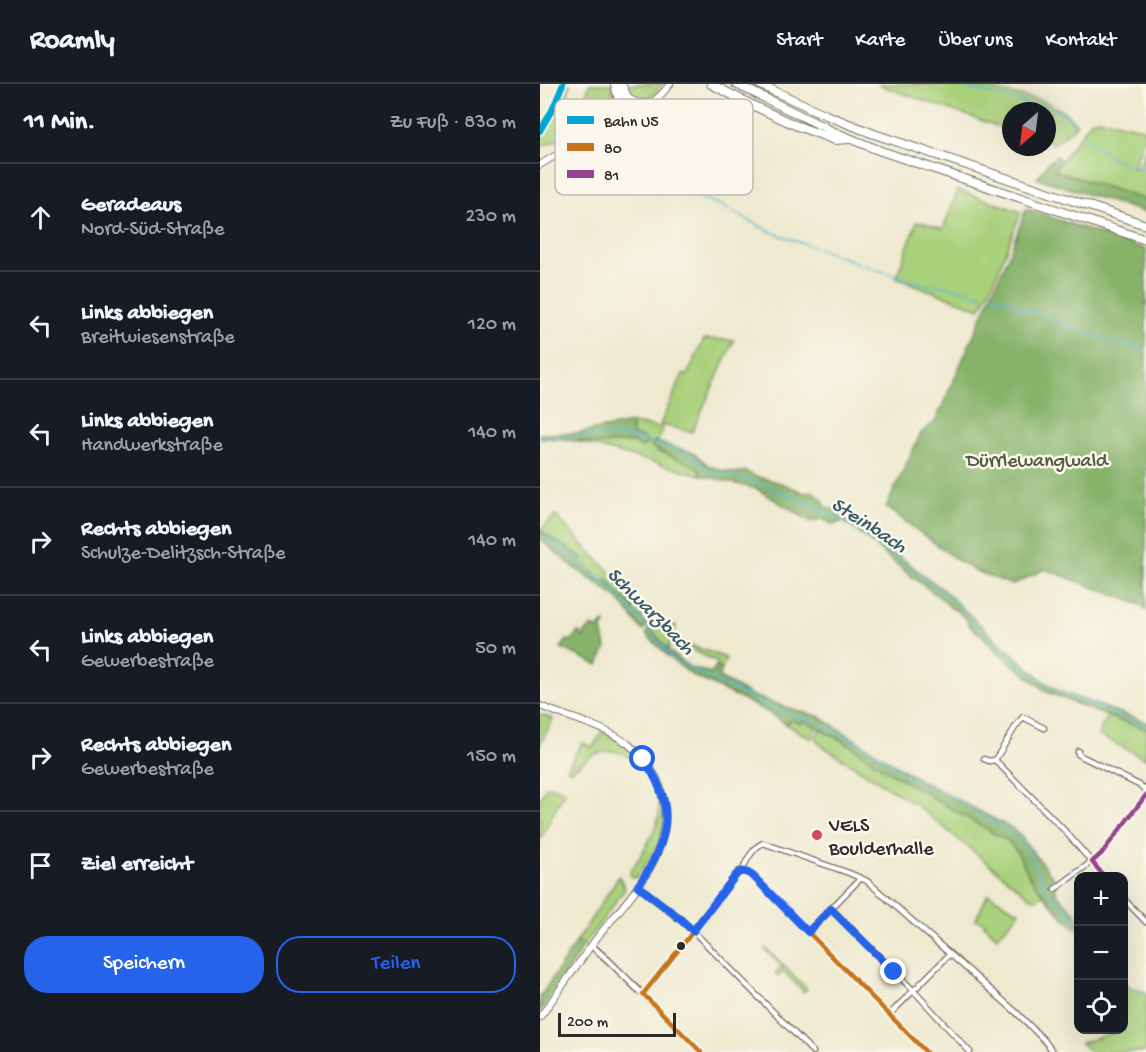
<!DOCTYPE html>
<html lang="de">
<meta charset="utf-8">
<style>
:root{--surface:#171b24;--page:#20242c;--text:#f1f3f6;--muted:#9ea1a6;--line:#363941;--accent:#2563eb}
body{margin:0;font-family:"Gochi Hand",sans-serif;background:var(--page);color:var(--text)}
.controls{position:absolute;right:18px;bottom:18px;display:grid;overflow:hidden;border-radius:12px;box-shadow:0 6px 24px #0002}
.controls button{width:54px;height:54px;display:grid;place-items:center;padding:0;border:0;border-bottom:2px solid var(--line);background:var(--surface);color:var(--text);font:30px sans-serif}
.compass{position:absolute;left:462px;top:18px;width:54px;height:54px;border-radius:50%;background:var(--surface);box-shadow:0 6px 24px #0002;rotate:208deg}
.scale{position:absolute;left:18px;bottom:15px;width:118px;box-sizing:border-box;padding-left:6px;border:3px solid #2b2b2b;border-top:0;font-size:16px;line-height:21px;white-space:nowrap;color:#2b2b2b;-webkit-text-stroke:4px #fbf7ec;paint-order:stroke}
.stop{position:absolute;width:18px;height:18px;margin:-14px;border:4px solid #2563eb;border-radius:50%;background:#fff}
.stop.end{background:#2563eb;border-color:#fff;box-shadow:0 2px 6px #0008}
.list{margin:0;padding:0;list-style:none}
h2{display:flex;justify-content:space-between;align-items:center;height:78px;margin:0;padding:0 24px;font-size:26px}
h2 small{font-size:20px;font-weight:400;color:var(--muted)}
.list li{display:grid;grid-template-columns:39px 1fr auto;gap:18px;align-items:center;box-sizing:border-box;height:108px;padding:0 24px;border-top:2px solid var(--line)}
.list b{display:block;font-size:22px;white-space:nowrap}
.list p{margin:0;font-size:20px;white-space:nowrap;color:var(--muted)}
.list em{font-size:20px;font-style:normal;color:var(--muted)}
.actions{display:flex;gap:12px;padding:18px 24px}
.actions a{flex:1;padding:14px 0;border:2px solid var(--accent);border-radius:24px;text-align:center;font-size:21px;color:var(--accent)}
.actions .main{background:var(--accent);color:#fff}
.icon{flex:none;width:33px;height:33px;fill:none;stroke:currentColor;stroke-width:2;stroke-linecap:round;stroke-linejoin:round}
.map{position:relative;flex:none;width:606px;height:968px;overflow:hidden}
header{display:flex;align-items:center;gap:36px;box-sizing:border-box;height:84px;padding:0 30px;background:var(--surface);border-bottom:2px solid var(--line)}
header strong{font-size:28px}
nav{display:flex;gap:33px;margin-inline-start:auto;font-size:21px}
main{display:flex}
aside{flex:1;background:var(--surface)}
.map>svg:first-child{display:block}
.green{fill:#a9d07a;stroke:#6a7e52;stroke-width:1.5}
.forest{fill:#86b26a;stroke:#586e4a;stroke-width:1.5}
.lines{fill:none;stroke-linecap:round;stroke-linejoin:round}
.stream{stroke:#58b6d6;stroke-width:1.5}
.minor-casing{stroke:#6f6e64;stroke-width:7}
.tertiary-casing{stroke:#6f6e64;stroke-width:8}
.secondary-casing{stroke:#6f6e64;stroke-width:8}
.motorway-casing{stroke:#6f6e64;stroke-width:10}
.minor{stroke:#fff;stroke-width:4.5}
.tertiary{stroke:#fff;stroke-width:5}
.secondary{stroke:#fff;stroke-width:6}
.motorway{stroke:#fff;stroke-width:8}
.bus-1-casing{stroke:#fbf7ec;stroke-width:9}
.bus-2-casing{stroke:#fbf7ec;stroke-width:9}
.bus-1{stroke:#c6741b;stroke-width:4.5}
.bus-2{stroke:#96448d;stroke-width:4.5}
.rail-1-casing{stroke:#fbf7ec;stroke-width:10}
.rail-1{stroke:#06a5d4;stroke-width:6}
.route{stroke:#2563eb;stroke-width:8}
.poi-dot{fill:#d1495b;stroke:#fbf7ec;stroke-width:2}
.bus-dot{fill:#2b2b2b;stroke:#fbf7ec;stroke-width:2}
.labels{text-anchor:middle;stroke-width:5;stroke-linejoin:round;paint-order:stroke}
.park-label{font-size:20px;fill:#515d43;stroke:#fbf7ec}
.poi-label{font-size:20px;fill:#2b2b2b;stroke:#fbf7ec;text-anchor:start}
.water-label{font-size:21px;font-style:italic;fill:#3b5c67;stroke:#fbf7ec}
.key{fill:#fbf7ec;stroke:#bdbab2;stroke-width:1.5}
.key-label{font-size:16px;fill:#2b2b2b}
</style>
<header>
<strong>Roamly</strong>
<nav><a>Start</a><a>Karte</a><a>Über uns</a><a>Kontakt</a></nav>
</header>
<main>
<aside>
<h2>11 Min.<small>Zu Fuß · 830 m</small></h2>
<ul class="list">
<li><svg class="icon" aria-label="ahead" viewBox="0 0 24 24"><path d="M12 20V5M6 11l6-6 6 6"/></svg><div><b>Geradeaus</b><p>Nord-Süd-Straße</p></div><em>230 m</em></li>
<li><svg class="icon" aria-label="left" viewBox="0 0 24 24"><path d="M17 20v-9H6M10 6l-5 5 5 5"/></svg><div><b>Links abbiegen</b><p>Breitwiesenstraße</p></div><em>120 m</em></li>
<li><svg class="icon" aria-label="left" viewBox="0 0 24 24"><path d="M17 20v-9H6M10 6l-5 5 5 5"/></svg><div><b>Links abbiegen</b><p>Handwerkstraße</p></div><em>140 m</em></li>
<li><svg class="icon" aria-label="right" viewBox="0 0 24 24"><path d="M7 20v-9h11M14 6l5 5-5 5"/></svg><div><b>Rechts abbiegen</b><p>Schulze-Delitzsch-Straße</p></div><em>140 m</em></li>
<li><svg class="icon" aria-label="left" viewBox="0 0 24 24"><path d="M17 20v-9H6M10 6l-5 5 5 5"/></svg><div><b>Links abbiegen</b><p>Gewerbestraße</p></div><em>50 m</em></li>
<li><svg class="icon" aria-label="right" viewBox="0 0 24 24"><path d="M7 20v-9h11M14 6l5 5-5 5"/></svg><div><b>Rechts abbiegen</b><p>Gewerbestraße</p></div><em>150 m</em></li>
<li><svg class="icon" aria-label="arrive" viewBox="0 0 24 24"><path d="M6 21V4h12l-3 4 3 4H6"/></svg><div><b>Ziel erreicht</b></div></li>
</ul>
<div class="actions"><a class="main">Speichern</a><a>Teilen</a></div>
</aside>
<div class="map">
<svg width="606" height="968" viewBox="0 0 606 968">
<rect width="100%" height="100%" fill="#fbf7ec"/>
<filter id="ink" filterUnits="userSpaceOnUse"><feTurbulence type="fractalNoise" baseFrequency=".0167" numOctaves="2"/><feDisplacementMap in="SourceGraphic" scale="12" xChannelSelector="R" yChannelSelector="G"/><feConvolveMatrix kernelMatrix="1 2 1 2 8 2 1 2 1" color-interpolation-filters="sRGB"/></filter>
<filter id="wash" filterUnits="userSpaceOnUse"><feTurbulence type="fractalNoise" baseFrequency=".008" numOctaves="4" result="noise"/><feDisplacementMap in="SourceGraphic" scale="24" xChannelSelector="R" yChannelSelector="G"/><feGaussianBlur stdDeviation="1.35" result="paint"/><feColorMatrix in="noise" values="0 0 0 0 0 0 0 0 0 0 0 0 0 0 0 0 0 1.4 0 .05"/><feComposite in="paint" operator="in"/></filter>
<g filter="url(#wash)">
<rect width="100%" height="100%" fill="#eee9cf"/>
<path class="green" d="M24,0H30L23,31L41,35L49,0H71L78,27L72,25L68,26L38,47L32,44L21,49L24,54L3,62L0,61V49L11,33L21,12Z
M83,0H123C112,12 111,16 94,16Z
M340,0H427L503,17L525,28L537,40L515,60L507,57V27H471V47L339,1Z
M561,35L602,44L606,49L593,84H595L596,82H599L606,65V116L514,86L552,36Z
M418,106L481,128L453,200L440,225L356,194L377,138L385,139L403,145Z
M164,255L194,256L152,348L120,341L143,290L147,292Z
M92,339L123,344L118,357H114L117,368L128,370L134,374L152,379L160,387V391L31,356L58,360L105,358L104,354L92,352Z
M15,431L107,527L101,535L93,527L94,524C85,515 75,508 69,497H60L56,495L40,478L0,447Z
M116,535L136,542L128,566L109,543L113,536Z
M136,556L186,574L182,585L176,583L177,578L142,561L140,566L134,563Z
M0,630L13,635L0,661Z
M567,632L606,645V675L558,651Z
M252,636L260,639L265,637L276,643L272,654L268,653L246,640Z
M279,645L303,657L390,711L392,714L468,757L478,769L489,792L504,811L496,815L491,814L376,721L279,660L276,655Z
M62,648C69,652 77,655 83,659C114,681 134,725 117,762C111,773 103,783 97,793L93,794L90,791L91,787C100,772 118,746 119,728C120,700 94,662 63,668C50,670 42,680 31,687L27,685L42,659L53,663Z
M7,702L25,707L0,756V715Z
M79,792L85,805L44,861L37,857Z
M448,810L480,828L457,853L444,841L445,839L436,835Z
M226,864L267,905L264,908L243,887L238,892L235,889L242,882L225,866Z
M584,901L606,908V968H551L541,959L575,948V946H584Z"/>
<path class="forest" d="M516,72L520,75L514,86L606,116V129L497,94L507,80Z
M486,125L606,165V527L603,522L505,485L472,501L436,487L420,478L346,423L380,351L383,347L395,338L469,171Z
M92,339V351L105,354V358L109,359L108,361H105L101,364L93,358L58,360L25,355L0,354V350L38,349Z
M114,357L154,369L169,382L181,386L195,389L205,387L215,392L241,399L265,409L272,407L283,416L286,424C306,426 320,441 335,453L333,460L314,445L302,437L294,441L282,435L271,438L217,405L160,391V387C150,378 141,377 129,371C121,367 118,369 111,362Z
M0,447L38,470L43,475L40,478L54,490L56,495L60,497L64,495C70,497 70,501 75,506C81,512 88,517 94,524L93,527L107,540L103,547L76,513L33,483L0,455Z
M338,456L407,509L452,552L505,598L519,607L606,638V645L567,632L507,608L455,566L441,550L437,548L429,541L427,536L416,526L411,524L402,515L372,493L336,463Z
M64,539L66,540L62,545L66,564L58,581L21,564L27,556L31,557L38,548L41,549L42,553H44L45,549L52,542L58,545Z
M109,543L128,566L151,584L172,589L176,583L182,585L179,594L213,612L245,623L278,632L373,692L471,744L478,749L516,797V809L538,832V846L520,830L508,816L489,792L478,769L468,757L392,714L390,711L354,691L303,657L265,637L260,639L252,636L246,640L224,626L152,591L130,574L106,550Z
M37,857L44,861L0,928V913Z"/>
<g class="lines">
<path class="stream" d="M411,0L515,26L525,31L534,41
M542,50C556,65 574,75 592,83
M55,62L77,74
M81,76L128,102L178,120L231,148L273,163
M596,84L606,86
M277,164L331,184L383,200L421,205L445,213
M452,211C456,212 466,216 469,217C473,219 476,222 481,224L564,255
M568,257L606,266
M0,352H86L136,364L152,371L162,381L173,389L198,393L232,404L271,420L285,429L297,432L413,515L460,562L492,590L515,606L606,642
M0,452L34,472L50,489L65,497L109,545L129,570L151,585L168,592L185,602L205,610L237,626L275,638
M282,641L322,660L370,692L425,719L439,731L460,741L475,751L483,759L490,770L505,804L538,836
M584,899L593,904L596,907H601L606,908"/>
</g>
</g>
<g filter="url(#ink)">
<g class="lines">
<defs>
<path id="minor" d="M538,667V670L543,673L599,701L606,706
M444,675L449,677L455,676
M455,676L524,746L564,792
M455,676L476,642L483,633L504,644
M203,787C205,777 214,763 223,759L309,789L327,797L477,929L504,956L513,968
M98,802L149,843L273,968
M515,805L558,773L606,711
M584,815L606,838
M291,825L373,906L430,968
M268,848L321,794
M350,930L410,870"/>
<path id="tertiary" d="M52,862L69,877L161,968
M103,910L148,854L191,796L199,788H206L213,792L386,968"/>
<path id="secondary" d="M0,81C20,68 40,58 61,47C87,34 113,24 130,0
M0,622C29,634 62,641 88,660C102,671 114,686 120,704C141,764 90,812 56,855C37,881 19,907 0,933"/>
<path id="motorway" d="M75,0L79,16L89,33
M81,0L95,30
M171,0L210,20L255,41L295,56L308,55
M196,0L294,48L341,67L606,156
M219,0L286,31L334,50L606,141
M87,15L99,20H111
M77,39L82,22"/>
</defs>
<use href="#minor" class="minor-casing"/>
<use href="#tertiary" class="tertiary-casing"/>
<use href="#secondary" class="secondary-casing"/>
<use href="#motorway" class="motorway-casing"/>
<use href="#minor" class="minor"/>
<use href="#tertiary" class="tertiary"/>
<use href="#secondary" class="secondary"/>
<use href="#motorway" class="motorway"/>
<defs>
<path id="bus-1" d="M161,968L103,910L148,854L191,796C198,789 204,786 213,792L386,968"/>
<path id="bus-2" d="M564,792L552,778L562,769L606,711"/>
</defs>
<use href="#bus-1" class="bus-1-casing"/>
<use href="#bus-2" class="bus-2-casing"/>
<use href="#bus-1" class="bus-1"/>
<use href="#bus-2" class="bus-2"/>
<defs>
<path id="rail-1" d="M0,47L12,26L23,0"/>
</defs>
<use href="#rail-1" class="rail-1-casing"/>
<use href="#rail-1" class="rail-1"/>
</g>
</g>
<g class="lines" filter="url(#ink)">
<path class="route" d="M103,675C138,721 129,758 98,802L137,832L153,847L196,791C202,785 207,788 213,792L268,848L291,825L354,888"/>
</g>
<circle class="poi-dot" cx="277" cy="751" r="6"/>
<circle class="bus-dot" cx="141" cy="862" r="5"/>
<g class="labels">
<g class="park-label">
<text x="497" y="382">Dürrlewangwald</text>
</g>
<g class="poi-label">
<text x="289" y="747">VELS<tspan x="289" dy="23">Boulderhalle</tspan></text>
</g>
<g class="water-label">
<text transform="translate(330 440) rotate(33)" y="7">Steinbach</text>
<text transform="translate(112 526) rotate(45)" y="7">Schwarzbach</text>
</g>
</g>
<rect x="15" y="15" width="198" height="96" rx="9" class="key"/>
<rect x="27" y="32" width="27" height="8" fill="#06a5d4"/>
<rect x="27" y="59" width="27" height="8" fill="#c6741b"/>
<rect x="27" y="86" width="27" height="8" fill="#96448d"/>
<g class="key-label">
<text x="64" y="42">Bahn U5</text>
<text x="64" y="69">80</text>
<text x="64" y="96">81</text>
</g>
</svg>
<div class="controls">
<button>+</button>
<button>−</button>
<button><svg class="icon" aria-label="locate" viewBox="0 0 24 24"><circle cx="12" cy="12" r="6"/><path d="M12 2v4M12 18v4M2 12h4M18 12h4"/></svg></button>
</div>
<svg class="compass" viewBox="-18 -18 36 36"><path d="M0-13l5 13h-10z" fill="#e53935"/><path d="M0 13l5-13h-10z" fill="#9ea1a6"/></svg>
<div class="scale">200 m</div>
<div class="stop" style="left:103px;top:675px"></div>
<div class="stop end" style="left:354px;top:888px"></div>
</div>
</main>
